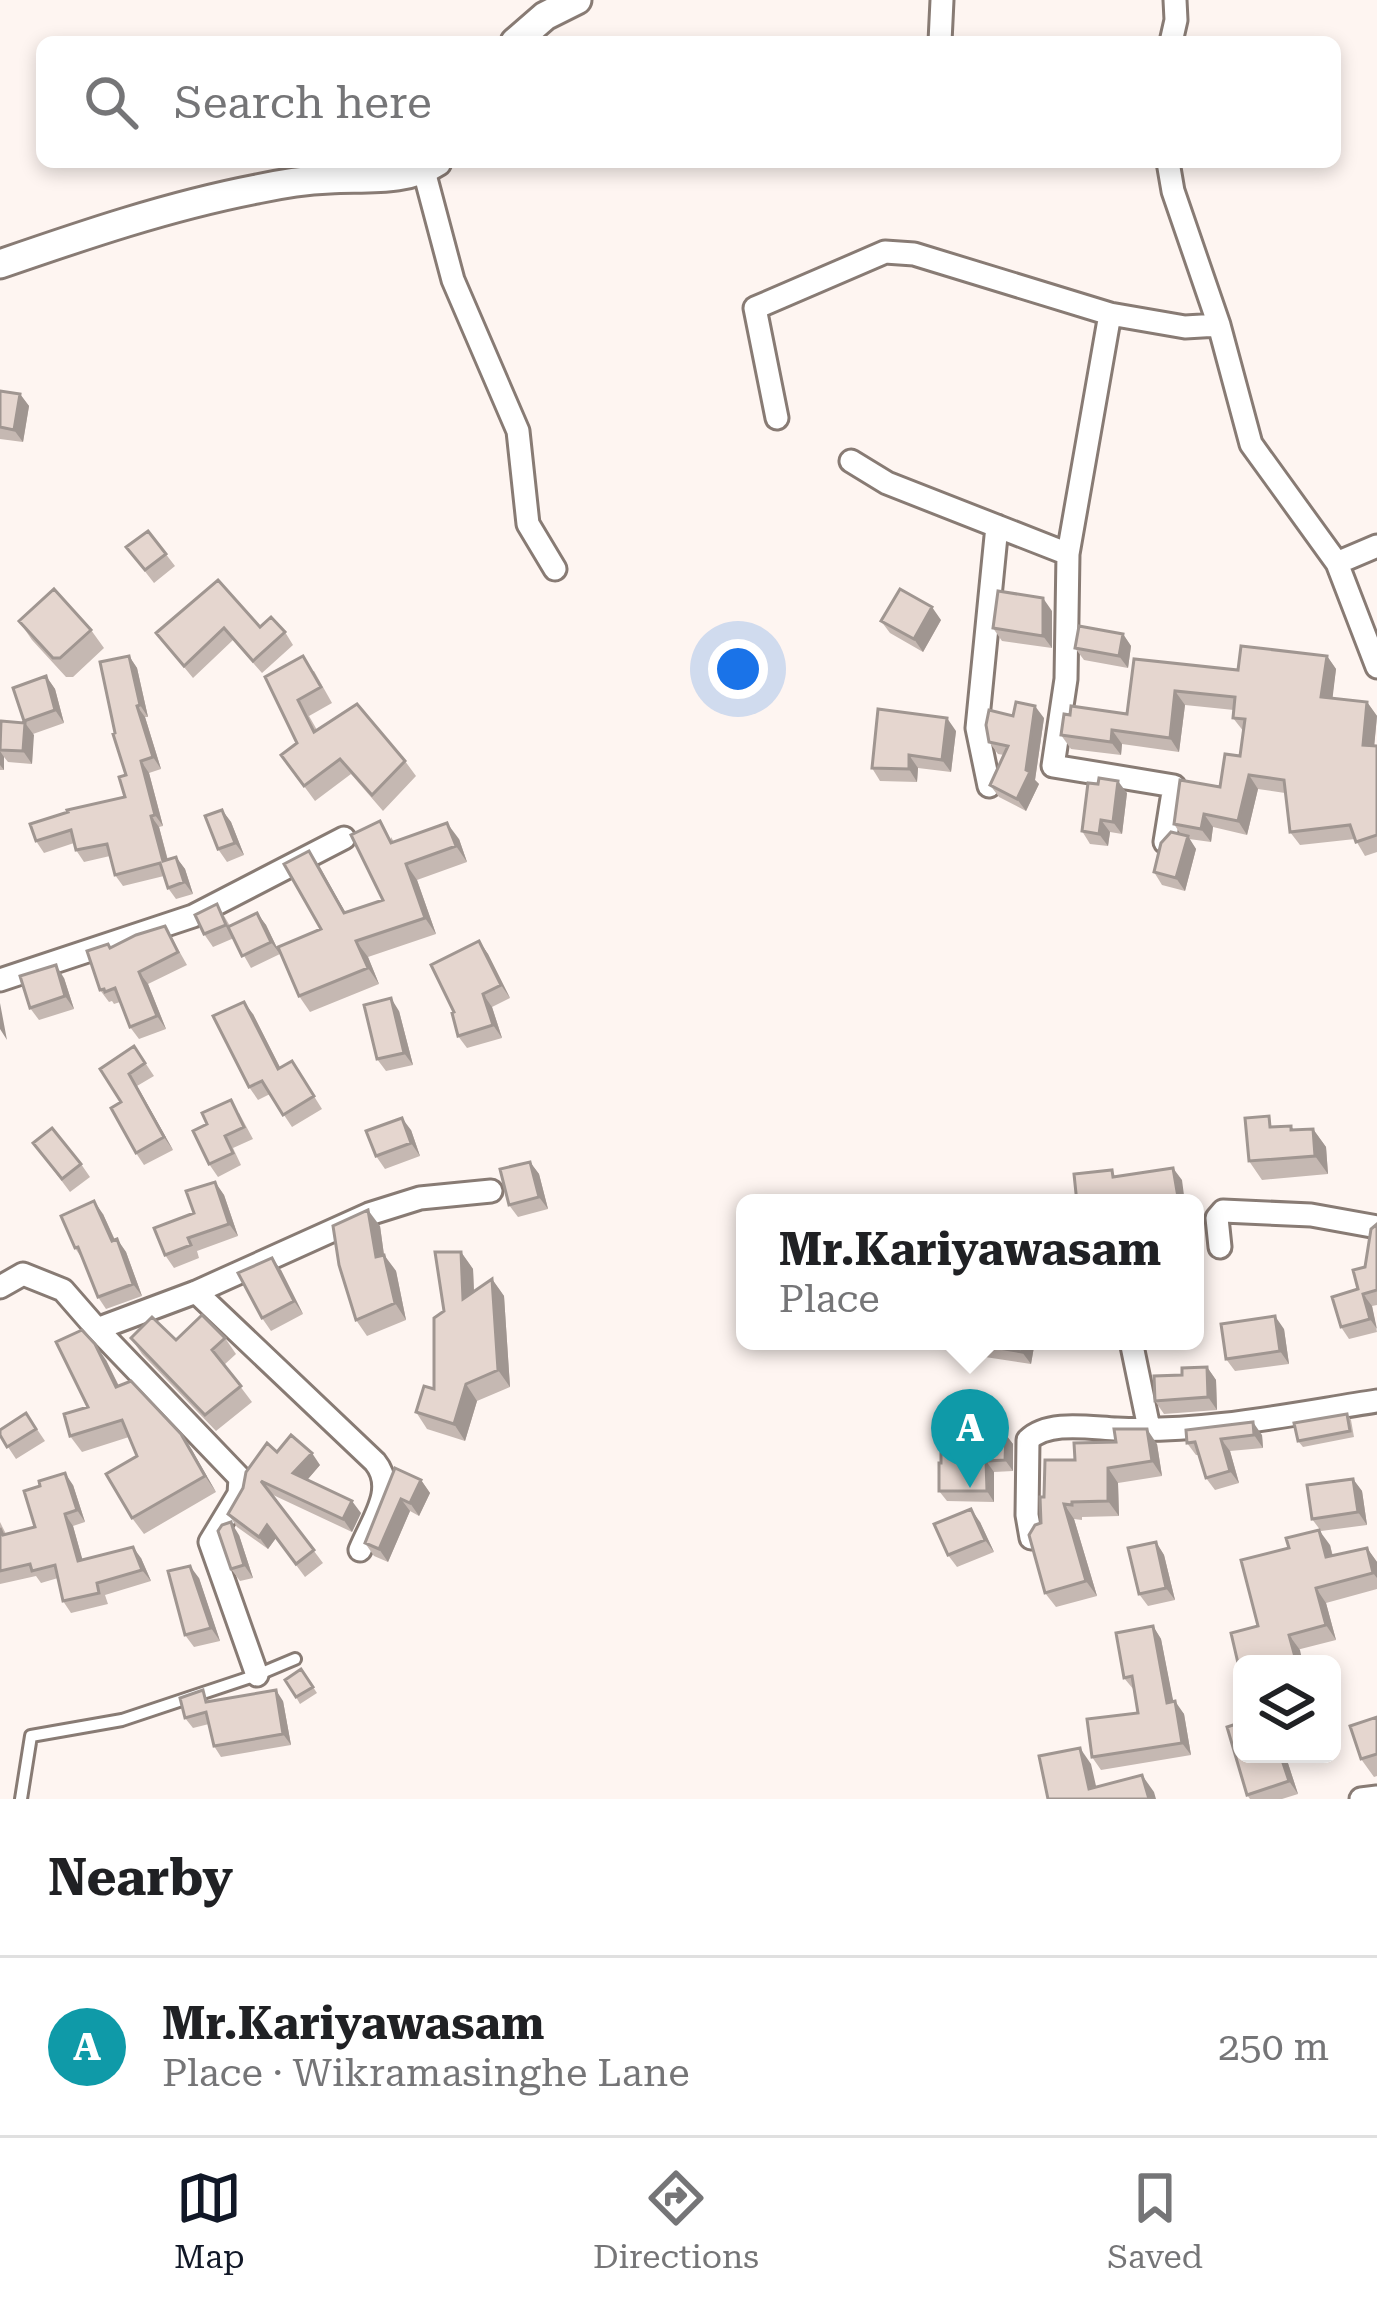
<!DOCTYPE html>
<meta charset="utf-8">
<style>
:root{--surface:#fff;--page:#f6f6f6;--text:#202124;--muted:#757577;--line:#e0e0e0;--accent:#111827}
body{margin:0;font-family:"Roboto Serif",serif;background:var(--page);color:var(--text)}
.controls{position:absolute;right:36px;bottom:36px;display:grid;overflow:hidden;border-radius:18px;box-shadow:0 6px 18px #0003}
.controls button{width:108px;height:108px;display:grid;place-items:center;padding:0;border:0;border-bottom:3px solid var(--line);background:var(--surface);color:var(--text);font:60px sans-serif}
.you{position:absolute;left:738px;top:669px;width:42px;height:42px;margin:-30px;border:9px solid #fff;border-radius:50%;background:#1a73e8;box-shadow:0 0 0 18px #1a73e833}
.badge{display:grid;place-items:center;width:78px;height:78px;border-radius:50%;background:var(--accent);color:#fff;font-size:39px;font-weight:700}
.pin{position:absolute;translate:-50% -99px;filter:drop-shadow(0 3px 6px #0008)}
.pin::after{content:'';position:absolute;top:63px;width:42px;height:36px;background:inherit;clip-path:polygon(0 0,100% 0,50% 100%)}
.popup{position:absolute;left:736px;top:1194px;width:468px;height:156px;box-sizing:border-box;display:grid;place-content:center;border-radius:18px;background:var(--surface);filter:drop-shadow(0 3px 9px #0005);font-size:39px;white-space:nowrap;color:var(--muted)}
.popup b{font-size:45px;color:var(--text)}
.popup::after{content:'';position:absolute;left:50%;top:100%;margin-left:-24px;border:24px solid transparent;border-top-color:var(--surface)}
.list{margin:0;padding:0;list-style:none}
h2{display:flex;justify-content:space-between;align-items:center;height:156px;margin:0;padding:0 48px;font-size:51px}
h2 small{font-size:39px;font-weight:400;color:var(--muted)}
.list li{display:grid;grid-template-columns:78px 1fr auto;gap:36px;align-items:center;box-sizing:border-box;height:180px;padding:0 48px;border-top:3px solid var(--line)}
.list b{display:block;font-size:45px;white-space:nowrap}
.list p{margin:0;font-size:39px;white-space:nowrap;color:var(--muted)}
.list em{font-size:39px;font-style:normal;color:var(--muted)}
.icon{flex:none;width:66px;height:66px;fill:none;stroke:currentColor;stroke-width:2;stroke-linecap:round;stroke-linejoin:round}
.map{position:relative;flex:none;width:1377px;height:1799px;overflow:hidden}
.search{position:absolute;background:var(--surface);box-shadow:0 6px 18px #0003;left:36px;right:36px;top:36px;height:132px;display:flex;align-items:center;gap:30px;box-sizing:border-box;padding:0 42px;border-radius:18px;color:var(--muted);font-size:45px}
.sheet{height:336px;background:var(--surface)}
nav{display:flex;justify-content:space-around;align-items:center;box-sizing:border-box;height:168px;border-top:3px solid var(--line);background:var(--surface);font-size:33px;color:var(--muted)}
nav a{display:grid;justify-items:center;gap:6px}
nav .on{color:var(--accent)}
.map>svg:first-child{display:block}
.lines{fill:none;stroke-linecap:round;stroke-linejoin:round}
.service-casing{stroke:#887b74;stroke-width:16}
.minor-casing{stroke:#887b74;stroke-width:27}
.tertiary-casing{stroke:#887b74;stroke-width:33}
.service{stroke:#fff;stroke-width:10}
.minor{stroke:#fff;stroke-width:21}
.tertiary{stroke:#fff;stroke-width:27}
.wall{fill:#c5b8b2}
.shaded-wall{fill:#a09691}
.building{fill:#e5d6cf;stroke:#a09691;stroke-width:3}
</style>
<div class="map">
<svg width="1377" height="1799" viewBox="0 0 1377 1799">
<rect width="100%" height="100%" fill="#fef5f1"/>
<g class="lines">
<defs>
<path id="service" d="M21,1799L31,1736L122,1720L257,1675L295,1659"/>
<path id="minor" d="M940,42L942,0
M1171,42L1176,20L1175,0
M1168,162L1173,191L1219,325L1251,444L1337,563L1377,667
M424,171L453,280L518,431L528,524L555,569
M1110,314L1068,554L1066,679L1053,766L1174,786L1165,842
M777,418L755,308L885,252L914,254L1110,314L1185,327L1219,325
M851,461L887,483L1068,554
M1337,563L1377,546
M989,786L977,728L997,526
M0,980L193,916L344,838
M1220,1247L1217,1218L1223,1211L1311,1215L1377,1227
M0,1287L23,1274L63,1290L97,1329L196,1292L369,1214L420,1198L491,1191
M196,1292L375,1462C397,1489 372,1520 360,1550
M97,1329L240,1478L239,1494L210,1542L257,1675
M1131,1341L1149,1428
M1031,1538L1027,1515L1028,1440C1048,1420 1090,1428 1117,1429C1204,1433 1292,1414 1377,1401
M1361,1799L1377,1797"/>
<path id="tertiary" d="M515,42L545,16L577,0
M0,264C84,235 169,206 257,189C280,184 306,180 330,179C365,177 407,182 437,162"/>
</defs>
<use href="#service" class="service-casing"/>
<use href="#minor" class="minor-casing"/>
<use href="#tertiary" class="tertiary-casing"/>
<use href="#service" class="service"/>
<use href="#minor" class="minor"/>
<use href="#tertiary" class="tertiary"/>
</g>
<path class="wall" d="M0,391L20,394L29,406L23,442L0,439Z
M148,531L175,566L154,583L126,547Z
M1052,611V648L1002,641L993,628Z
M941,620L923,652L890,633L881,621Z
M19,621L91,630L104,648L73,677H66L32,640Z
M260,627L285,632L293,645L262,673L233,640L193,678L156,633Z
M1123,634L1131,646L1128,668L1084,660L1075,648Z
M129,656L137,668L148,717H145L161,769L149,773L163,826L159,827L168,860L176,857L185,869L193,894L176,899L168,888L164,876L123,886L115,875L110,856L84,862L76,850L74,843L44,853L36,841L125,797L126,775L115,733Z
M1327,656L1336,669L1332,698L1367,702L1377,716L1374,746H1377V852L1365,856L1355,839L1300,845L1290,832L1285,793L1258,789L1247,835L1213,827L1211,842L1189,839L1196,849L1185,891L1162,885L1154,872L1181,835L1174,824L1220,787L1240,756L1244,732L1233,718L1234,710L1185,705L1179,752L1122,744L1121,755L1071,749L1061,735L1127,714L1134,659L1238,670Z
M314,671L332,703L309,716L317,730L405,761L416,776L383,811L351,774L315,801L281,755L297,743L265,677Z
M46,676L55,689L64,723L33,734L32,764L8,762L4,757V770H0V734L25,723Z
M1013,716L1044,718L1035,780L1039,784L1026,811L999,797L990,785L1004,755L998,754L989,742Z
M956,731L951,772L918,768L917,782L880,781L872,768Z
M1098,784L1127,793L1122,834L1110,832L1108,846L1090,844L1082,831Z
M222,810L231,822L244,855L227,862L218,849Z
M391,837L394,842L459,839L467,862L417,880L436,934L368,957L379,984L310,1012L299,996L321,929L309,851L346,913L383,900Z
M217,904L230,926L257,913L266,925L280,954L251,968L234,938L213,947L204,934Z
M165,926L187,965L148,984L166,1029L139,1039L130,1027L120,1002L114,1004L112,1001L109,1002L100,990L111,948Z
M479,941L488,954L510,998L492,1007L502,1038L467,1048L458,1036L454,1012Z
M64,978L74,1009L39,1020L30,1008Z
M399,1011L413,1065L386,1071L377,1059Z
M253,1014L280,1068L292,1061L322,1109L292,1127L270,1094L258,1100L249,1087Z
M134,1046L154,1076L137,1086L173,1150L144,1165L136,1153L121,1102Z
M239,1113L253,1139L233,1148L241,1165L218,1177L209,1164Z
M1291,1126L1294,1130L1313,1129L1326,1147L1328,1174L1262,1180L1249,1161L1276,1127Z
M411,1130L420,1156L385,1169L376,1156Z
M33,1143L81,1164L90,1177L70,1192Z
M530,1162L539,1174L548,1209L518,1217L509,1205Z
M215,1182L224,1195L238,1236L197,1251L199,1258L174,1268L165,1255Z
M103,1214L115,1240L117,1239L126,1252L142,1296L106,1309L98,1297L83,1260L75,1248Z
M1377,1224V1305L1372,1306L1377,1332L1349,1339L1341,1327L1358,1289Z
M380,1226L384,1255L396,1271L406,1320L367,1336L356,1320Z
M461,1252L473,1269L474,1292L492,1279L504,1296L510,1387L477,1401L465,1441L427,1429L416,1412L434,1389L444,1311Z
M281,1270L303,1314L271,1331L262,1318Z
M1284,1329L1289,1364L1235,1371L1226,1359Z
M131,1338L176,1340L225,1338L236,1354L224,1365L252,1402L216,1431L142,1354Z
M977,1341H1035L1031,1364L985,1357L976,1344Z
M1051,1341H1100L1099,1349L1054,1345Z
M106,1360L119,1386L181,1434L216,1492L144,1534L132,1518L137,1456L129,1437L82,1452L70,1436L88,1407Z
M1207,1367L1216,1380L1217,1410L1164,1414L1155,1401L1182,1375Z
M986,1409H998L1005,1420L1006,1435L1013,1444V1471L994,1472V1502L947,1501L939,1491L944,1434Z
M26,1413L45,1441L16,1459L0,1435Z
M1347,1414L1351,1420L1354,1437L1303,1447L1298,1441Z
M1262,1435L1263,1448L1230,1451L1239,1483L1215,1490L1206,1478L1199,1455H1196L1187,1443Z
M1157,1444L1162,1476L1118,1483L1119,1516L1082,1517V1520L1074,1519L1097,1596L1056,1607L1045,1593L1041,1523L1044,1497L1075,1460Z
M277,1452L320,1465L307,1480L361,1513L352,1532L271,1494L323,1563L305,1577L276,1538L268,1549L237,1527L228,1514Z
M395,1468L421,1480L430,1493L419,1516L410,1511L388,1562L374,1556L365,1543Z
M1353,1479L1362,1491L1367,1525L1321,1531L1312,1519Z
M73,1485L85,1522L73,1526L82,1559L141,1558L151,1581L105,1595L108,1604L71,1613L63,1601L58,1578L41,1583L36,1576L0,1584V1522L6,1534L35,1527Z
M980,1522L994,1552L957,1567L948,1555Z
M239,1535L253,1578L240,1581L231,1569Z
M1156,1542L1164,1555L1175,1600L1148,1606L1139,1594Z
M1330,1545L1333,1556L1367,1548L1377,1562V1589L1326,1603L1336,1640L1242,1664V1676L1231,1633L1258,1626Z
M199,1578L220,1641L194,1647L185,1635Z
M1153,1626L1161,1639L1173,1702L1184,1714L1191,1755L1101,1770L1092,1757L1138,1713L1134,1690L1124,1678Z
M301,1669L317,1693L300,1704L296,1697Z
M283,1701L291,1745L221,1757L214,1746L209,1724L193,1728L185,1718L210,1702Z
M1377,1717V1776L1374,1777L1361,1759Z
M1242,1754H1285L1298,1794L1282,1799H1250L1247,1795Z"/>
<path class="shaded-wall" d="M20,394L29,406L23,442L14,430Z
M1043,598L1052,611V648L1043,636Z
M932,607L941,620L923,652L914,639Z
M1123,634L1131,646L1128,668L1119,656Z
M129,656L137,668L148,717L140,705Z
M1327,656L1336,669L1331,711L1321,697Z
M46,676L55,689L64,723L55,710Z
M1175,691L1185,705L1179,752L1170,738Z
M1367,702L1377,716L1373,759L1363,745Z
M137,706L145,717L161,769L153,757Z
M1035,706L1044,718L1035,780L1039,784L1026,811L1017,799L1026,770Z
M947,718L956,731L951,772L942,760Z
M25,723L34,735L32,764L23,751Z
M1112,730L1122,744L1121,755L1111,742Z
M0,751L4,757V770L0,765Z
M909,755L918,768L917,782L909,769Z
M141,761L149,773L163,826L155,815Z
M1249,775L1258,789L1247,835L1238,821Z
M1118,781L1127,793L1122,834L1113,822Z
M222,810L231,822L244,855L235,843Z
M1204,814L1213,827L1211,842L1201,829Z
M151,816L159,827L171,873L163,861Z
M1101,820L1110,832L1108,846L1099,834Z
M447,823L459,839L467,862L456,846Z
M1188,836L1196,849L1185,891L1176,878Z
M309,851L320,867L355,930L344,913Z
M176,857L185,869L193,894L184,882Z
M406,864L417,880L436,934L425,918Z
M257,913L266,925L280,954L271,942Z
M356,941L368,957L379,984L368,968Z
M479,941L488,954L510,998L501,985Z
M56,965L64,978L74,1009L65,996Z
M139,972L148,984L166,1029L157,1016Z
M483,994L492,1007L502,1038L493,1025Z
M391,998L399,1011L413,1065L404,1053Z
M244,1002L253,1014L287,1081L278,1069Z
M0,1003L7,1040L0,1029Z
M129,1074L137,1086L173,1150L164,1137Z
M402,1118L411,1130L420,1156L411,1143Z
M1313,1129L1326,1147L1328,1174L1315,1156Z
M530,1162L539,1174L548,1209L539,1197Z
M1173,1168L1182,1180L1185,1203H1179Z
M215,1182L224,1195L238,1236L229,1224Z
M94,1201L103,1214L121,1254L112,1241Z
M368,1210L380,1226L384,1255L396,1271L406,1320L395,1303L376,1257Z
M1195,1221H1196L1202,1272L1195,1262Z
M117,1239L126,1252L142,1296L133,1284Z
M461,1252L473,1269L475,1316L463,1299Z
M272,1258L281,1270L303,1314L294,1301Z
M492,1279L504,1296L510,1387L498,1370Z
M1363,1294L1372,1306L1377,1329L1370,1319Z
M1275,1316L1284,1329L1289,1364L1280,1351Z
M1024,1341H1035L1031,1364L1022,1352Z
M95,1344L106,1360L127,1403L116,1387Z
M1207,1367L1216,1380L1217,1410L1208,1397Z
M466,1384L477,1401L465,1441L454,1424Z
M998,1409L1005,1420L1006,1435L1013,1444V1471L1005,1460L1000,1433Z
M1253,1422L1262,1435L1263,1448L1254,1435Z
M1147,1429L1157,1444L1162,1476L1152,1461Z
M181,1434L192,1450L216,1492L205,1476Z
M1221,1439L1230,1451L1239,1483L1230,1471Z
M312,1453L320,1465L302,1486L293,1473Z
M986,1461L994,1472V1502L987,1491Z
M1108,1468L1118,1483L1119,1516L1108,1501Z
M65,1473L73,1485L85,1522L77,1510Z
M1353,1479L1362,1491L1367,1525L1358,1512Z
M421,1480L430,1493L419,1516L410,1503Z
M401,1499L410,1511L388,1562L379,1549Z
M352,1501L361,1513L352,1532L343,1519Z
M1064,1504L1074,1519L1097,1596L1086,1581Z
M971,1509L980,1522L994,1552L985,1540Z
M65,1514L73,1526L86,1572L78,1561Z
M231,1522L239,1535L253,1578L244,1565Z
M267,1525L276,1538L268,1549L259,1537Z
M1319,1530L1330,1545L1336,1572L1326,1557Z
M1156,1542L1164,1555L1175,1600L1166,1588Z
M133,1547L141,1558L151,1581L142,1570Z
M1367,1548L1377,1562V1578L1373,1573Z
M190,1566L199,1578L220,1641L211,1628Z
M1316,1588L1326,1603L1336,1640L1326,1625Z
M1153,1626L1161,1639L1176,1715L1167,1703Z
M1289,1635L1300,1650L1303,1664H1297Z
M276,1690L283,1701L291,1745L283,1734Z
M1175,1701L1184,1714L1191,1755L1182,1743Z
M1080,1748L1091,1764L1099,1799L1089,1789Z
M1280,1754H1285L1298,1794L1289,1781Z
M1142,1775L1154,1792L1156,1799H1149Z"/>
<path class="building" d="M0,391L20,394L14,430L0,427Z
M148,531L166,554L145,570L126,547Z
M218,580L260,627L271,617L285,632L253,661L224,628L184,666L156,633Z
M54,589L91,630L60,658H53L19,621Z
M900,589L932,607L914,639L881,621Z
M998,591L1043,598V636L993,628Z
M1079,626L1123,634L1119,656L1075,648Z
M1241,646L1327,656L1321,697L1367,702L1363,745L1377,746V835L1356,842L1350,825L1290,832L1284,780L1249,775L1238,821L1204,814L1201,829L1174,824L1180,780L1220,787L1225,754L1240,756L1245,719L1233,718L1235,697L1175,691L1170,738L1112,730L1111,742L1061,735L1064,714L1070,715L1071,706L1127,714L1134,659L1238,670Z
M129,656L140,705L137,706L153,757L141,761L155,815L151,816L163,861L176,857L184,882L168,888L160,863L115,875L107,844L76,850L71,830L36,841L30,824L68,812L67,810L125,797L119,777L126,775L113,734L115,733L100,662Z
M303,656L321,687L298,700L314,732L357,704L405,761L372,795L340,759L304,786L281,755L297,743L265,677Z
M46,676L55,710L24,721L13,688Z
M1016,702L1035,706L1026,770L1030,772L1017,799L990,785L1008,746L989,742L986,725L989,710L1013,716Z
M878,709L947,718L942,760L909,755V769L872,768Z
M1,721L25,723L23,751L0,750Z
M1099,778L1118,781L1113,822L1101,820L1099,834L1082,831L1088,783L1098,784Z
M222,810L235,843L218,849L205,816Z
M380,821L391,843L447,823L456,846L406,864L425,918L356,941L368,968L299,996L278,947L321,929L284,864L309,851L344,913L383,900L351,835Z
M1171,832L1188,836L1176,878L1154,872L1161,843Z
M217,904L226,925L204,934L195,915Z
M257,913L271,942L242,956L228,927Z
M165,926L178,952L139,972L157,1016L130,1027L115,988L105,992L104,989L100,990L87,951L108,944L110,948L136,935Z
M479,941L501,985L483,994L493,1025L458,1036L452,1013L454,1012L431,965Z
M56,965L65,996L30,1008L20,976Z
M391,998L404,1053L377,1059L364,1005Z
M244,1002L278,1069L292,1061L314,1096L283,1115L262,1081L249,1087L213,1016Z
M134,1046L145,1063L129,1074L164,1137L136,1153L111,1108L121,1102L100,1069Z
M231,1100L244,1127L225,1136L233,1153L209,1164L193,1131L207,1124L202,1113Z
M1269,1116L1270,1127L1291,1126V1130L1313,1129L1315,1156L1249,1161L1245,1118Z
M402,1118L411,1143L376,1156L366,1131Z
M52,1128L81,1164L62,1179L33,1143Z
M530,1162L539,1197L509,1205L500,1169Z
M1173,1168L1179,1203H1077L1074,1174L1112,1170L1113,1177Z
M215,1182L229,1224L188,1238L191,1245L165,1255L154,1228L194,1213L186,1191Z
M1048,1196L1055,1203H1041Z
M94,1201L112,1241L117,1239L133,1284L98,1297L78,1247L75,1248L61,1216Z
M368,1210L376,1257L384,1255L395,1303L356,1320L339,1265L333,1226Z
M1377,1224V1290L1363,1294L1370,1319L1341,1327L1332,1297L1358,1289L1353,1270L1365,1267L1371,1229Z
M435,1252H461L463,1299L492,1279L498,1370L466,1384L454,1424L416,1412L424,1386L434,1389V1318L444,1311Z
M272,1258L294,1301L262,1318L238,1273Z
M202,1315L225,1338L212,1350L241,1386L205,1415L131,1338L152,1317L176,1340Z
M1275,1316L1280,1351L1226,1359L1221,1324Z
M82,1330L95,1344L116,1387L131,1381L181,1434L205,1476L132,1518L106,1474L137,1456L122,1420L70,1436L64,1414L88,1407L56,1342Z
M977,1341H1024L1022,1352L976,1344Z
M1207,1367L1208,1397L1155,1401L1154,1376L1182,1375V1368Z
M945,1404L983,1405V1409H998L1000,1433H1006L1005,1460L986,1461L987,1491H939V1463H941V1434H944Z
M26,1413L36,1429L7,1447L0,1435V1430Z
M1347,1414L1350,1431L1298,1441L1294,1423Z
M1253,1422L1254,1435L1221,1439L1230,1471L1206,1478L1195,1442L1187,1443L1186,1430Z
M1114,1429H1147L1152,1461L1108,1468V1501L1072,1502V1505L1064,1504L1086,1581L1045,1593L1029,1535L1035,1525L1041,1523L1040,1497H1044L1045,1460H1075L1074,1443L1116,1442Z
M291,1435L312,1453L293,1473L352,1501L343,1519L261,1481L314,1550L296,1564L267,1525L259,1537L228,1514L243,1488L246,1472L267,1443L277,1452Z
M395,1468L421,1480L410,1503L401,1499L379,1549L365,1543Z
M65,1473L77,1510L65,1514L78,1561L133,1547L142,1570L97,1583L99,1593L63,1601L55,1565L32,1571L30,1564L0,1571V1528L3,1535L35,1527L24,1491L40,1486L39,1481Z
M1353,1479L1358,1512L1312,1519L1307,1485Z
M971,1509L985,1540L948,1555L934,1524Z
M231,1522L244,1565L231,1569L218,1531L222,1525Z
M1319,1530L1326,1557L1367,1548L1373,1573L1316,1588L1326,1625L1289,1635L1297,1664H1242L1241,1676L1231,1633L1258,1626L1241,1560L1289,1548L1286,1538Z
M1156,1542L1166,1588L1139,1594L1128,1548Z
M190,1566L211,1628L185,1635L168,1571Z
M1153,1626L1167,1703L1175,1701L1182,1743L1092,1757L1087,1719L1138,1713L1132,1676L1124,1678L1116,1633Z
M301,1669L313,1687L296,1697L285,1680Z
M203,1690L206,1702L276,1690L283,1734L214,1746L206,1712L185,1718L180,1698Z
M1377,1717V1754L1361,1759L1350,1726Z
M1242,1722V1754H1280L1289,1781L1247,1795L1227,1727Z
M1080,1748L1089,1789L1142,1775L1149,1799H1048L1039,1756Z"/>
</svg>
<div class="controls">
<button><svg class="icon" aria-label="layers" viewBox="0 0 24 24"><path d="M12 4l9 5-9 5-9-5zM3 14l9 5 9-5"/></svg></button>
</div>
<div class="you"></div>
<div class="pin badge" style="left:970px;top:1488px;background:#0f9aa8">A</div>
<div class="popup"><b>Mr.Kariyawasam</b>Place</div>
<div class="search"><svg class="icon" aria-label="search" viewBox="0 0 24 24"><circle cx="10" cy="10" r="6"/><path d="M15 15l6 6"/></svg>Search here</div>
</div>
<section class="sheet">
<h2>Nearby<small></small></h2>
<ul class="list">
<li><span class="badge" style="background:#0f9aa8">A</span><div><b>Mr.Kariyawasam</b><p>Place · Wikramasinghe Lane</p></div><em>250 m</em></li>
</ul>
</section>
<nav>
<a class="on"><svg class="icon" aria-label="map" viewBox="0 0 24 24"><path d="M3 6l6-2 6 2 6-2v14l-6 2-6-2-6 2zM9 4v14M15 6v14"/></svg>Map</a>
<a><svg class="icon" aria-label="directions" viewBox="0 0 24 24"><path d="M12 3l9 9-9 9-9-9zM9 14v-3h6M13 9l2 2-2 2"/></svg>Directions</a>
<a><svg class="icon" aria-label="saved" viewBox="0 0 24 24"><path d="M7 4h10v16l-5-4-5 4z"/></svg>Saved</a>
</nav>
